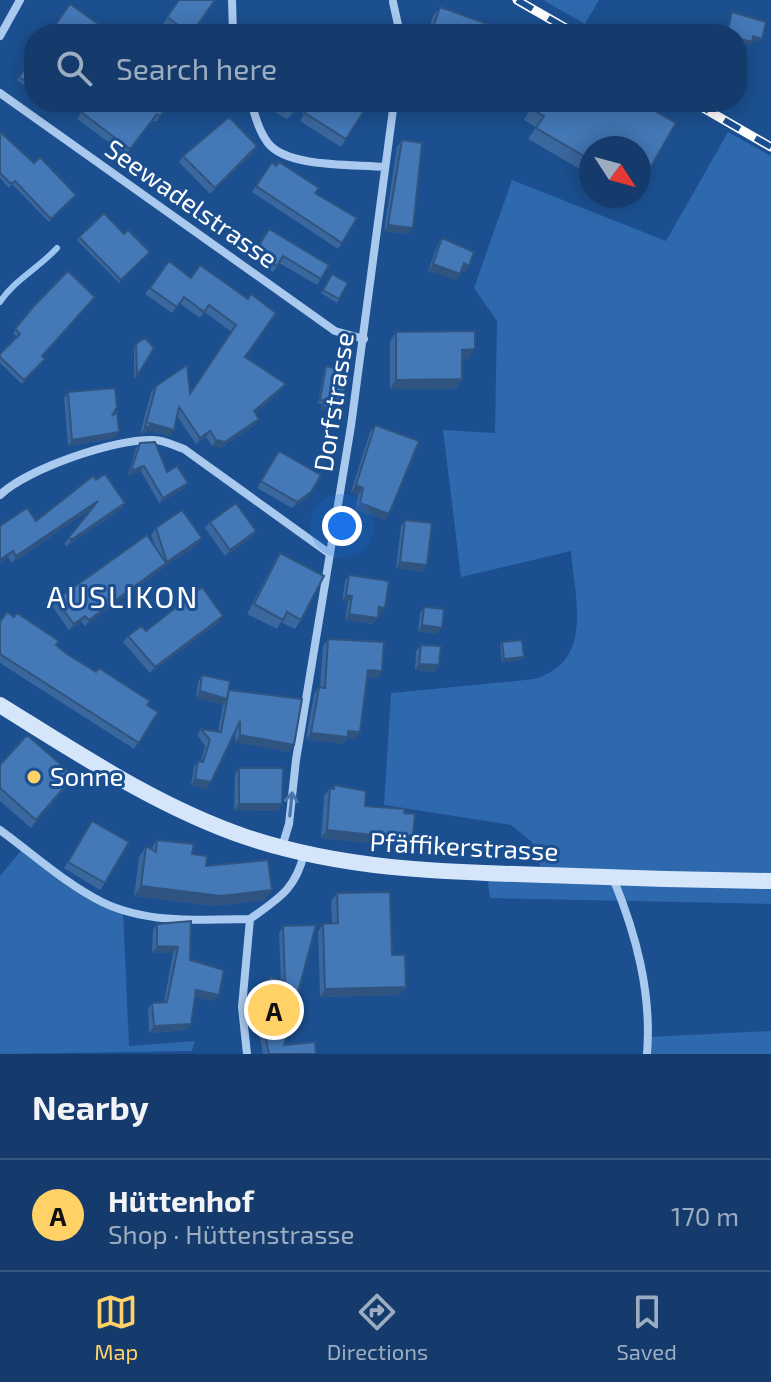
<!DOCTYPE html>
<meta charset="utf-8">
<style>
:root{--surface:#143b6b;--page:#214673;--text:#f1f3f6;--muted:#9dadc1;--line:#33557e;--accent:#ffd166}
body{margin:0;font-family:"Exo 2",sans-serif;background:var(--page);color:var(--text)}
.compass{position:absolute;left:579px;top:136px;width:72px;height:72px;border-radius:50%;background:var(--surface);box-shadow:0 4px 20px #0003;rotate:126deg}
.you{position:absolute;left:342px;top:526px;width:28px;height:28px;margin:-20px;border:6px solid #fff;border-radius:50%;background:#1a73e8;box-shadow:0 0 0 12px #1a73e833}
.badge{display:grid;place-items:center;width:52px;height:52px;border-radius:50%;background:var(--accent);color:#111;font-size:26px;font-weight:700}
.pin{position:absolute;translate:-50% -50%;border:4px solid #fff;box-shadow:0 2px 8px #0006}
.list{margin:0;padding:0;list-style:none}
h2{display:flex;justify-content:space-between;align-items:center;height:104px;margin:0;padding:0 32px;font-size:34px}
h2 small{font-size:26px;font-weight:400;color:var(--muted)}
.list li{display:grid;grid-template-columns:52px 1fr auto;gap:24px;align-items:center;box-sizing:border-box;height:112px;padding:0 32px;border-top:2px solid var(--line)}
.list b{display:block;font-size:30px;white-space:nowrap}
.list p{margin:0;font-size:26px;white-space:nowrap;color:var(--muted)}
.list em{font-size:26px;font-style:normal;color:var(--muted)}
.icon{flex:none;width:44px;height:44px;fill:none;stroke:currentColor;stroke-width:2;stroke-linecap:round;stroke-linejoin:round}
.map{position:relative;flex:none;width:771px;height:1054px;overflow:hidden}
.search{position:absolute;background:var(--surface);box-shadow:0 4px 20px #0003;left:24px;right:24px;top:24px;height:88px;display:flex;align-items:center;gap:20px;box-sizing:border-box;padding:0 28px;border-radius:32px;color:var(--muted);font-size:30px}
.sheet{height:216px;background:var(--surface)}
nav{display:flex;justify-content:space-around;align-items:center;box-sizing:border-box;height:112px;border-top:2px solid var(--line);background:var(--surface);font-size:22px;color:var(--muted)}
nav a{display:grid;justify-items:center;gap:4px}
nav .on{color:var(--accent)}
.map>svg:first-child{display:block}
.green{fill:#2e69ad}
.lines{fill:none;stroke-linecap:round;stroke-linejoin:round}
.stream{stroke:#9cc4f0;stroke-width:6}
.street{stroke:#a9c9ee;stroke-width:8}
.secondary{stroke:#d6e6fa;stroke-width:16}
.rail-casing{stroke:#fff;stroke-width:9}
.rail{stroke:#1b4f8f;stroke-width:6;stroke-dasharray:18;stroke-linecap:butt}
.wall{fill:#3a679d}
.shaded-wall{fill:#305480}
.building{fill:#4478b7;stroke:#305480;stroke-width:2}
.oneway{stroke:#4674ac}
.poi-dot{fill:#ffd166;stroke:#1b4f8f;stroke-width:3}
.labels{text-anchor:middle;stroke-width:6;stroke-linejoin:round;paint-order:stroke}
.street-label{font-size:26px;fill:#fff;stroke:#1b4f8f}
.poi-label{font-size:26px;fill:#fff;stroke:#1b4f8f;text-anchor:start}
.quarter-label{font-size:30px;letter-spacing:2px;fill:#fff;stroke:#1b4f8f}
</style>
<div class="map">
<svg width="771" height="1054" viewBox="0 0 771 1054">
<rect width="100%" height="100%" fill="#1b4f8f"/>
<path class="green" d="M543,0H599L585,24Z
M728,132L771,156V904L490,898L487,875H543L532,842L511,825L384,805L391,693L535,679C594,661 575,600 571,551L461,577L443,430L495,433L497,321L474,288L512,180L666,241Z
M24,847L73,884L123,910L129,1046L195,1041L192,1051L0,1054V876Z
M771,1031V1054H647L648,1037Z"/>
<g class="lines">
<path class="stream" d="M0,302C14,280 39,268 57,248"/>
<path class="street" d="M232,0L233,34
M393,2L400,34
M0,36L20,0
M0,93L335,331L364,339
M251,102C255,116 259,131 268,143C287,168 355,164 385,167
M0,495C27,469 116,438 154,440C164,440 175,446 184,449L330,554
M0,830C33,854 66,884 102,902C147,924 201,920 250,919
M282,847L289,824L296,760L351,426L394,102
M613,878C636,934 652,993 647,1054
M247,1054L242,1007L250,919C279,898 295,890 304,854"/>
<path class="secondary" d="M0,705C79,754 158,807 246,837C345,870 443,872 546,875C621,878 696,880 771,881"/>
<defs>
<path id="rail" d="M517,0L576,34
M693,102L771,147"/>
</defs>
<use href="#rail" class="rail-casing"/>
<use href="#rail" class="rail"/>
</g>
<path class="wall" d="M179,0L191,34H178L163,24Z
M440,7L500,34H427L433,16Z
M34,56V92L17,80Z
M171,102L156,122L152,120L126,155L77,119L81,112L110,108Z
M281,102H364L363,104L367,106L341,147L300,121L304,114L298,109L287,119L275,112Z
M534,102H639L646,175L639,186V148H591V162L585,172L528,139L536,127L524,120Z
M0,132L74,198L49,222L12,184L9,188L0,178Z
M402,140L408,234L384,231L397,147Z
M253,153L210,194L179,162L183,156Z
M272,162L342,243L338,249L252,192Z
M269,229L321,279L317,285L279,263L273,272L251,259Z
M124,234L150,252L119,283L77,240L79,237Z
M442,238L469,266L465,272L461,270L456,280L428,271L438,244Z
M169,261L191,278L248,299L245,357L281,390L255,413L259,419L255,425L221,448L212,446L206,437L196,444L177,416L174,430L170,436L148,430L146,433L140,434L151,392L156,386L190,393L232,332L204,312L200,318L179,303L172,313L145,294Z
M332,274L348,283L337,303L321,293Z
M33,307L43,356L45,359L22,384L0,363V354L17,337L13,333Z
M396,332L469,359H462L456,389H390V341Z
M136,344L154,348L134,379V347Z
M326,366L338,413L321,410L322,404L318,403L324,370Z
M68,392L112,416L119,432L114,438L68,446L64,398Z
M375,425L389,514L385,520L356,510L358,495L351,492L370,432Z
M140,443L167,472L188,483L184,489L159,503L141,471L128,476L136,448Z
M279,451L307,498L292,508L257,488Z
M96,480L125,503L121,509L67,546L64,544L92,508L12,563L8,557L0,563L36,521Z
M405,520L427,565L423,572L396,568L401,526Z
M210,522L256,531L252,537L225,556L205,528Z
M156,528L202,538L197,545L163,568L85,626L81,622L69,630L52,606L56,600L156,548L151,535Z
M280,553L301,620L295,629L281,622L277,629L247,614L274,562Z
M349,575L381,615L378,614L373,624L345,620L348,602L342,601L345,581Z
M424,607L437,634L418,631L420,613Z
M0,622L56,645L67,654L158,712L134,749L0,663Z
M219,622L150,673L123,642L128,636L146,631Z
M328,639L378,678L367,677L356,739L347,738L343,744L306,739L314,694L319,687H320L323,646Z
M502,642L522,660L502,662L500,645Z
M421,645L434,672L415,670L416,651Z
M202,675L228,691L294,745L289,752L235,742V731L207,789L191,785L194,767L198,761H201L205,746L197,735L201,729L218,731L223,705L196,698L198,682Z
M0,765L69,784L31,828L0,801Z
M239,768L282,804L278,811L234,810L235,774Z
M334,785L365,806L407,844H397L395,846L321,838L324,796L330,788H332Z
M92,821L105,883L100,890L64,868Z
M157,840L192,854L206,866L272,890L264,900L214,906L134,896L139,857L146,846L151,849Z
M337,893L392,955L400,995L320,997L318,931L323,924L332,923L331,901Z
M157,924L190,960L215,1001L195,997L191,1024L187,1030L149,1033L148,1009L152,1003L164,1002L173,953H152L153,930Z
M316,925L284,1045L316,1054H263L259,1030L253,1028L265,983L270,977L281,980L279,933L283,926Z"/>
<path class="shaded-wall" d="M753,36L762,39L760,42L751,40Z
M737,38L752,42L750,45L737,42Z
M257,146L253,153L210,194L215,188Z
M388,225L413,228L408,234L384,231Z
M464,263L469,266L465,272L459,270Z
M433,264L460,274L456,280L428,271Z
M475,349L469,359H455L462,350Z
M462,379L456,389H390L396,380Z
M286,384L281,390L250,418L254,411Z
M323,407L340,410L338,413L321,410Z
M259,419L255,425L221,448L212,446L216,440Z
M149,423L174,430L170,436L148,430L146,433L140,434Z
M210,431L206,437L196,444L200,438Z
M119,432L114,438L68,446L72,440Z
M144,466L141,471L128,476L131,471Z
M188,483L184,489L159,503L163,498Z
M356,485L363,488L358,495L351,492Z
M311,492L307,498L292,508L297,502Z
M98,501L93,507L12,563L16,556Z
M125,503L121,509L67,546L71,540Z
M360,503L389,514L385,520L356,510Z
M256,531L252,537L225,556L230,550Z
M202,538L197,545L163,568L167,562Z
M13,551L8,557L0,563V560Z
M400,562L427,565L423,572L396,568Z
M166,563L162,569L85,626L89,620Z
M346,595L352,596L348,602L342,601Z
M379,607L385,608L381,615L375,614Z
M349,614L378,618L373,624L345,620Z
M85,616L81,622L69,630L74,624Z
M223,616L219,622L150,673L155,667Z
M422,625L442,628L437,634L418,631Z
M524,657L522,660L502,662L504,659Z
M419,664L439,665L434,672L415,670Z
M368,670L382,671L378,678L364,677Z
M200,691L227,699L223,705L196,698Z
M348,731L360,732L356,739L347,738L343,744L306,739L311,733Z
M240,735L294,745L289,752L235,742Z
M74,776L69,784L31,828L36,820Z
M195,779L211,782L207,789L191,785Z
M239,804H282L278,811L234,810Z
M327,830L401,835L413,836L407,844H397L395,846L321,838Z
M141,886L272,890L264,900L214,906L134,896Z
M157,946L178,947L173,953H152Z
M406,987L400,995L320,997L325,989Z
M196,990L219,995L215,1001L191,997Z
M258,1022L263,1024L259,1030L253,1028Z
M191,1024L187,1030L149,1033L154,1026Z"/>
<path class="building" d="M179,0H215L191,34L167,17Z
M70,4L101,26L95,34H49Z
M440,7L501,29L500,34H431Z
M732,12L766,22L762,39L753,36L752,42L737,38V34H727Z
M284,30L291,34H281Z
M34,56V87L19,77Z
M89,102H102L110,108L114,102H171L160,116L157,114L130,149L81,112Z
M282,102H302L292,112L281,104Z
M304,102H364L363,104L367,106L346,139L305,113L310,107Z
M535,102H639L676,123L646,175L639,171V148H591V160L536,128L544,116L531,109Z
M229,117L257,146L215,188L183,156Z
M0,132L34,163L40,157L76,195L51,219L15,181L11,184L0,173Z
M402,140L422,143L413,228L388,225Z
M272,162L276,166L279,162L319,188L315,193L357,218L342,243L256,186Z
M104,213L124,234L128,230L150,252L121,280L79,237Z
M269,229L329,265L321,279L283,256L277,266L255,252Z
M442,238L474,252L469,266L464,263L460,274L433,264Z
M169,261L191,278L200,265L248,299L251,294L276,313L245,357L286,384L254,411L259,419L225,442L216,440L210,431L200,438L179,407L174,430L149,423L150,427H145L156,386L187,365L190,394L236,325L209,305L204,312L184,297L177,307L150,288Z
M68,271L95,297L42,356L45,359L24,380L0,357V354L20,334L15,329L33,307Z
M332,274L348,283L339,299L323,290Z
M475,331V349L462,350V379L396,380V332Z
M145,338L154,348L137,376L136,344Z
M326,366L349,371L340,410L323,407L324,400H320Z
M115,388L117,407L112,416L117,412L119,432L72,440L68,392Z
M375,425L419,441L389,514L360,503L363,488L356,485Z
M155,442L167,472L177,466L188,483L163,498L144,466L131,471L140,443Z
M279,451L321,475L311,492L297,502L261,481Z
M105,474L125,503L71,540L69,537L98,501L16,556L13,551L0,560V526L27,508L36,521L93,476L96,480Z
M236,503L256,531L230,550L210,522Z
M182,510L202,538L167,562L156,528Z
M405,520L432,523L427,565L400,562Z
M147,535L166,563L89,620L85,616L74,624L56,600Z
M280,553L324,576L301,620L287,612L283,620L254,604Z
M349,575L389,581L385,608L379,607L378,618L349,614L352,596L346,595Z
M202,587L223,616L155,667L128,636L141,626L146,631Z
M424,607L444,609L442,628L422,625Z
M7,612L14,617L17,613L59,641L56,645L67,654L96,672L99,668L150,701L147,705L158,712L139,743L0,654V622Z
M328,639L384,642L382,671L368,670L360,732L348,731V737L311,733L319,687L325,688Z
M522,640L524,657L504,659L502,642Z
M421,645L441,646L439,665L419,664Z
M202,675L230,681L227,699L200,691Z
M229,690L302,699L294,745L240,735V721L211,782L195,779L198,761L203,762L210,740L201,729L221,732Z
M27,735L74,776L36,820L0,788V765Z
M239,768H283L282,804H239Z
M334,785L366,791L365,806L405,809L404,813L415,814L413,836L401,835L400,838L327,830L330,788L334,789Z
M92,821L129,842L105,883L68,862Z
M157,840L194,844L192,854L207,856L206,866L268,860L272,890L221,896L141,886L146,846L156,852Z
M390,892L392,955H405L406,987L325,989L323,924L338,923L337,893Z
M191,921L190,960L224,970L219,995L196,990L191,1024L154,1026L152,1003L167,1002L178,947L157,946V924Z
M316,925L284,1045L315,1042L316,1054H269L263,1024L258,1022L270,977L285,981L283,926Z"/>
<defs><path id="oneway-shaft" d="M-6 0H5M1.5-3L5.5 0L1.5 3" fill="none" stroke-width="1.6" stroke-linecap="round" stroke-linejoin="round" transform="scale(2)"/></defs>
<use class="oneway" href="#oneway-shaft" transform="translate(291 804) rotate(-84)"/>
<circle class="poi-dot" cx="34" cy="777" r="8"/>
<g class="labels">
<g class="street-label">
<text transform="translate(191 204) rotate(35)" y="9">Seewadelstrasse</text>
<text transform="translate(334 402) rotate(-81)" y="9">Dorfstrasse</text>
<text transform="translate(464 847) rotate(3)" y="9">Pfäffikerstrasse</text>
</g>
<g class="poi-label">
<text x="50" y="786">Sonne</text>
</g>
<g class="quarter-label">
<text x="123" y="608">AUSLIKON</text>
</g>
</g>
</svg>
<svg class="compass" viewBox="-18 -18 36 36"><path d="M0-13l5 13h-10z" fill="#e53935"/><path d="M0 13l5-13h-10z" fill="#9dadc1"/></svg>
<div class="you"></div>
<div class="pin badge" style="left:274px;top:1010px">A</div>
<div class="search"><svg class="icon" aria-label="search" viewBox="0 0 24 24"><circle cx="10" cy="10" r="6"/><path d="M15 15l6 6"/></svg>Search here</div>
</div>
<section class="sheet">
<h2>Nearby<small></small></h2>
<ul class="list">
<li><span class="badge">A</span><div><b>Hüttenhof</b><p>Shop · Hüttenstrasse</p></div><em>170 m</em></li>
</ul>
</section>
<nav>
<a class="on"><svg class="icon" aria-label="map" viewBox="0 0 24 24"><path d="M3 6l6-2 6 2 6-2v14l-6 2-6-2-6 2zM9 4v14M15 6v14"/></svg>Map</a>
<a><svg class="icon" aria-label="directions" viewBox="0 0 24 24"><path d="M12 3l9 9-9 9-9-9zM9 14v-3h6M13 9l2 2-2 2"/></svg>Directions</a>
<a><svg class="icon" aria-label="saved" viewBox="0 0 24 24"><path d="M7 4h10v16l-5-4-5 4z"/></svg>Saved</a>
</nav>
